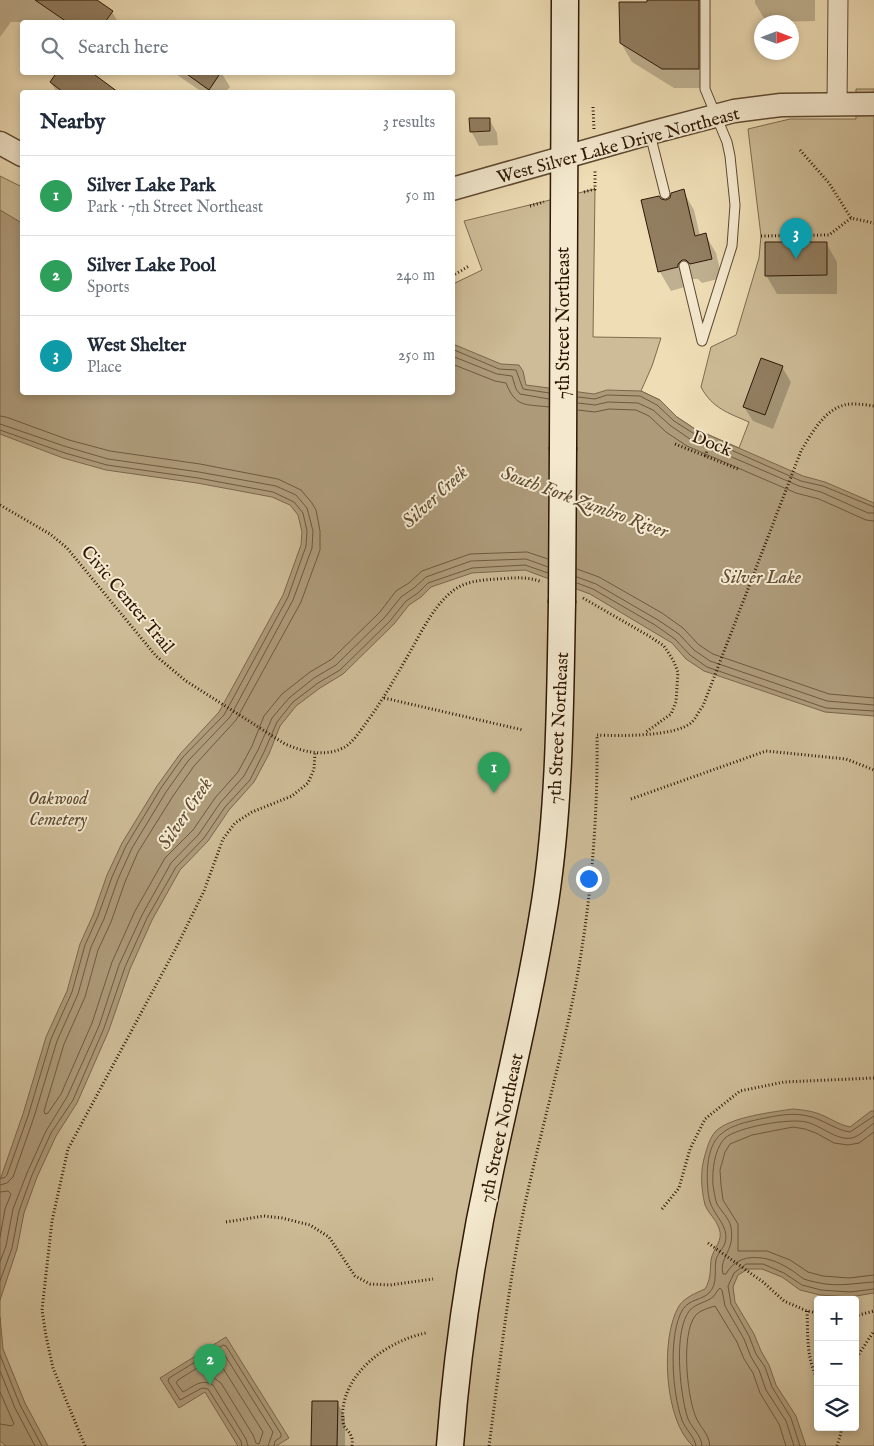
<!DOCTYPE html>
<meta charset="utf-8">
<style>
:root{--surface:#fff;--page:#f2f2f3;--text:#1f2937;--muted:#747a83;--line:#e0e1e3;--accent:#2563eb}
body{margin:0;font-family:"IM FELL English",serif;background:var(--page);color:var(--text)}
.controls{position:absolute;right:15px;bottom:15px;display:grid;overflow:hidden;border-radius:5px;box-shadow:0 2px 8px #0003}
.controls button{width:45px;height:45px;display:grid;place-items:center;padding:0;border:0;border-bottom:1px solid var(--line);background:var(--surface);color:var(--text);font:25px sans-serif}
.compass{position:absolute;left:754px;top:15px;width:45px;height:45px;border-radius:50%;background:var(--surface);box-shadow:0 2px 8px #0003;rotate:90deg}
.you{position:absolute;left:588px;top:878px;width:18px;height:18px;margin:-12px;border:4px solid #fff;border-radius:50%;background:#1a73e8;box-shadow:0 0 0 8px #1a73e833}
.badge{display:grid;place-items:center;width:32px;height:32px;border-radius:50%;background:var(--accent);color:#fff;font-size:16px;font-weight:700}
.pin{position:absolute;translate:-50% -41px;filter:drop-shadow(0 1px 2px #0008)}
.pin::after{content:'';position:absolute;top:26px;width:18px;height:15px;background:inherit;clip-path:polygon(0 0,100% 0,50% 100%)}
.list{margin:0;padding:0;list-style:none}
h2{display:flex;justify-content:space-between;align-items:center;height:65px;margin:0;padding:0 20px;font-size:21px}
h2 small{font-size:16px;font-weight:400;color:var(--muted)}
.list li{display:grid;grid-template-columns:32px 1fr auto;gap:15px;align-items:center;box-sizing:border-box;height:80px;padding:0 20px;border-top:1px solid var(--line)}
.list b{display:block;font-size:19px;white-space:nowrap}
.list p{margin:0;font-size:16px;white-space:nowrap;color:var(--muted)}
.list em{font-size:16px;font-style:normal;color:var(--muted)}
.icon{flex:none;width:28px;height:28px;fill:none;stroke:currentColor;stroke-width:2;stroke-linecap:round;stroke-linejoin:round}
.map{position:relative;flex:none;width:874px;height:1446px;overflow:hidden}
.search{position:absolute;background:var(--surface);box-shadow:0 2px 8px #0003;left:20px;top:20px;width:435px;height:55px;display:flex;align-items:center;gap:12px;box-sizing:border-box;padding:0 18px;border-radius:5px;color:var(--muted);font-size:19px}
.panel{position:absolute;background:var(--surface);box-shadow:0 2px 8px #0003;left:20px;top:90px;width:435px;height:305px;border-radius:5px}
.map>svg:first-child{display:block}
.green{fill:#cdbc97;stroke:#7e6a4e;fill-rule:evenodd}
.water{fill:#ad9a79;stroke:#7a664b}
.shadow{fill:#0003}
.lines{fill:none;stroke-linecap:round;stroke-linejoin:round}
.shore{stroke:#6e593f;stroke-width:1}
.building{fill:#927e61;stroke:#2e1805}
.service-casing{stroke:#5e4931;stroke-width:11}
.minor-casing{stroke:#5e4931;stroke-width:21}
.tertiary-casing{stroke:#5e4931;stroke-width:25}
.secondary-casing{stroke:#2e1805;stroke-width:29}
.path{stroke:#2e1805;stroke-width:3;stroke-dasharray:1 2.5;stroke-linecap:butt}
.service{stroke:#f4e9cf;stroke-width:9}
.minor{stroke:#f4e9cf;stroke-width:19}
.tertiary{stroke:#f4e9cf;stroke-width:22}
.secondary{stroke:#f4e9cf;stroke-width:26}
.secondary-bridge-casing{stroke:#2e1805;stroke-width:29;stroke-linecap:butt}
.secondary-bridge{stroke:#f4e9cf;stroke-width:26}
.labels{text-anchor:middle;stroke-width:4;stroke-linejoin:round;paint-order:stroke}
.street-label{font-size:18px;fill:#2e1805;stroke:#f4e9cf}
.park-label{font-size:18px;font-style:italic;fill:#5e4931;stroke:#f4e9cf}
.water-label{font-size:19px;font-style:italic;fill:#614c33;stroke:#f4e9cf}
</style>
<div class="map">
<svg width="874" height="1446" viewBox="0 0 874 1446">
<rect width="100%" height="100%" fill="#eeddb5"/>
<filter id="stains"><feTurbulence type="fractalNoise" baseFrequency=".004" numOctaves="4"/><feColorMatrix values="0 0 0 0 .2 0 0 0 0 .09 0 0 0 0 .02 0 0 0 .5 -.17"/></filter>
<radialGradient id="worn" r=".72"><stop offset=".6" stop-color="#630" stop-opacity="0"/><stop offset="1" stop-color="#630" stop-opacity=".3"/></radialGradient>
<path class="green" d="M856,89H874V1446H0V176L22,187V392H452L453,284L482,270L464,221L595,189L593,337L661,338L652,366L641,391L660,400L677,417L695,429L739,448L749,422C728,413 712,408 701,387L711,347L736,335L759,258L761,236L748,129L790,119H856ZM818,1300H855V1427H818Z"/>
<path class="water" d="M0,210L22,223V392H452L453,344L501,364L519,365L523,371L526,385L594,394L607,390L641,391L660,400L677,417L695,429L803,476L825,482L874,503V716L825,712L704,671L686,659L672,643L590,594L525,570L472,573L431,587L421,597L409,605L394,624L343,674L320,688L296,706L280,726L269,754L254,782L229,810L208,841L180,870L152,920L130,969L109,1030L77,1103L56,1136L37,1177L24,1213L17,1249L0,1300V1180L23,1114L46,1037L67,991L80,944L93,915L107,875L122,843L157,786L180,754L219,712L283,595L301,545L302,532L298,515L290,505L272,497L197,483L106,470L63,458L0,434Z
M793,1109C803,1110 814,1111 824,1116C833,1120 840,1125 850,1127L871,1111H874V1293L850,1297L820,1295L800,1290L782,1277L762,1269H748L738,1275L733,1287L735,1302L754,1334L761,1351L769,1365L776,1385L796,1416L806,1446H693C664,1421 660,1337 679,1306C685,1297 696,1293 705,1289C711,1279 710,1271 711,1260C713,1248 724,1241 719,1228C716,1219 708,1213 705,1205C701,1188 700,1171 705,1155C707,1148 710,1137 716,1131C730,1117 773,1112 793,1109Z
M0,1317L3,1349L25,1403L48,1446H6L0,1441Z
M226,1337L289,1438L276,1446H238L205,1392L179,1408L160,1378Z"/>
<path class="shadow" d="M0,0H94L112,12L118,22H45L42,20L40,22H11L0,37Z
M648,0H708L709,88H674L632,62L621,43L649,3Z
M755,0H815V21L766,22L755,3Z
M89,72L115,92H57L51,83Z
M173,72H221L230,87L225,92H202Z
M489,119L497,133L498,145L479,146L471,131Z
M683,191L694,210L700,236L705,234L716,253L722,278L702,283L698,279H693L689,283L688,286L671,291L660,272L642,201L660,200L666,201Z
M826,243L837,262V294H777L766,275Z
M782,367L791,382L773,429L753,421L744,407Z
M337,1402L345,1417V1446H312Z"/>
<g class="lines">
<path class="shore" d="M452,349L499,369L516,370L523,389L549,393
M452,356L497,374L512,376L516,389L520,394L549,399
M452,364L495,381L506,383C516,408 525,404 549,407
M578,397L595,399L607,395L640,396L657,405L674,421L693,433L801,481L823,486L874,507
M578,403L595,405L608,402L638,403L653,410L671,426L690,439L799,486L821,492L868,513H874
M578,410L595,412L609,409L636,410L649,416L666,432L687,446L796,493L819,499L866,520L874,521
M0,416L6,417L69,440L110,451L200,464L278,479L301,490L312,503L316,510L320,531V550L301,602L236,720L194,766L173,796L138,852L125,882L111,922L98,950L85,997L64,1044L44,1111L45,1114L48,1113L61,1094L92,1023L112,962L135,911L165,858L193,830L215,798L238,772L252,746L264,716L282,694L310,672L332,659L380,612L396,591L409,583L422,571L470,554L527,552L548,559
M0,424L67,447L108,459L199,472L276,486L296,495L307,508L313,531L312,548L293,600L230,717L188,761L166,792L132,848L118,879L104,919L91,947L78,994L57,1041L34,1117L13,1177L7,1183L0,1185
M0,430L65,453L107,465L198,478L273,492L294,502L303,513L307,531L306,546L288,597L224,715L183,757L161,788L126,846L112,877L98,916L85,945L72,992L51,1039L28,1116L7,1175L4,1178H0
M577,569L599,577L662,613L683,628L699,645L713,654L829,694L874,698
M577,577L596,584L658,620L679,634L694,650L710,661L827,701L874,705
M577,583L593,589L655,625L675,639L690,655L707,667L826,708L874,711
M874,1123C868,1127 860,1136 852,1138C836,1141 821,1125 806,1122C789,1118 738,1127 725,1138C714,1149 712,1172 713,1185C714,1191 715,1199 717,1204C721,1211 729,1218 731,1227C732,1232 732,1241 730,1246C727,1256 720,1262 723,1274H726C739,1250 769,1256 788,1268C794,1271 799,1276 804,1279C809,1281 815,1282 820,1283C838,1287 856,1283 874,1282
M874,1132L859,1143L848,1145L834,1143L816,1133L805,1129L793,1127L752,1135L730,1144L725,1152L720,1170L721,1185L723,1200L738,1224V1251H767L790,1260L808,1272L823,1276L849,1278L874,1275
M0,1192L8,1191L11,1194L5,1209L0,1237
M0,1262L6,1246L13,1209L27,1173L46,1131L67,1097L99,1026L119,965L142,915L171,863L199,834L220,803L244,776L258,750L272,718L289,698L314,678L336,665L385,617L401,597L414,588L426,577L471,561L526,559L548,567
M0,1281L12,1248L19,1211L32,1175L51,1133L73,1100L104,1028L125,967L147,918L176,867L204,838L225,807L250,780L264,752L277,722L293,702L318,683L340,670L390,621L406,601L418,593L428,583L472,568L525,565L548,573
M0,1355L20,1405L42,1446
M218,1364L221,1365L263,1432L259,1444L256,1443L253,1435L221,1383L207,1373L208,1370Z
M0,1371L15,1408L35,1446
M0,1392L14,1424L12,1426L0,1424
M242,1446L241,1441L208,1389L202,1388L180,1400L168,1381L169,1378L223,1345L226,1346L281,1434V1437L275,1441L274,1446
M248,1446L246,1439L213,1385C201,1378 193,1387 183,1392L176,1383L178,1380L221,1353L224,1354L273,1432L268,1446
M696,1446C695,1437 685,1429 682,1420C672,1393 668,1333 683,1309C690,1299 702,1300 709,1293C718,1284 714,1271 716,1260C717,1254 723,1249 725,1243C730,1225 712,1215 709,1198C706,1180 705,1147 721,1134C731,1125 747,1122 760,1119C775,1116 792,1112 808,1116C823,1119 835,1130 850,1132L874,1116
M702,1446C702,1435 690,1427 687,1416C680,1392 673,1330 690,1310C696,1304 703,1303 710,1299C715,1297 716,1291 720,1288L722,1290L725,1306L744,1339L751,1357L759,1370L766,1390L786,1421L794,1446
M710,1446C709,1433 699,1427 695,1415C687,1394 681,1335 695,1316C700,1310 709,1308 715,1306L737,1342L744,1359L753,1373L760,1393L779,1424L786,1446
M800,1446L791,1418L772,1387L765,1367L756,1354L749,1336L731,1304L728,1286L734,1273L746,1264H763L784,1273L802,1285L821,1290L850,1292L874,1289"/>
</g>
<path class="building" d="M35,0H97L113,11L105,22H67Z
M647,0H699V69H662L620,43L619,2H647Z
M57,72H91L118,92H63L50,82Z
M184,72H221L209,90Z
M469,118H490V131L470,132Z
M684,189L695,236L706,233L712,259L690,264L686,260H682L678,264V267L658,272L641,200L659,196L661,199L666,200L670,198L671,193Z
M765,242H827V275L765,276Z
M761,358L783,366L765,415L743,407Z
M312,1401H338L337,1446H311Z"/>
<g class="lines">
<defs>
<path id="service" d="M650,134L665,194
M684,266L702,341
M702,341L732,246L735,205L730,156L727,142L705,89V0"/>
<path id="minor" d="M837,104L838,0"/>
<path id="tertiary" d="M0,143L22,155
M452,189L650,133L734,111L781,105L874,104"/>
<path id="secondary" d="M563,447L565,0
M450,1446C457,1352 471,1258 491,1166C510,1078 531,991 545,902C560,804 560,702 562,603"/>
</defs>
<use href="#service" class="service-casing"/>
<use href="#minor" class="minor-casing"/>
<use href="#tertiary" class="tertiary-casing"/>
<use href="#secondary" class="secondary-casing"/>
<path class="path" d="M593,107L594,130
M800,150L829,183L851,218L874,223
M584,192L595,189V169
M530,206L544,202
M761,236L829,235L851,218
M452,276L469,266
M675,444L738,469
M705,456L713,437
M0,505L50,534L67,548L156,656L186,681L285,744C304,752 324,757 343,748C352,744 360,731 366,723C383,700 396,676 410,652C422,631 434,605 454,590C466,581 482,580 497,579C513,578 527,576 542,582
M583,598L649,636L664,646L673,660L678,672L676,702L671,714L646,732
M384,698L523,730
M631,799L766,751L846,759L874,770
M662,1209L679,1188L690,1149L705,1119L740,1091L784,1082L874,1078
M226,1222L264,1216L282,1218L310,1225L329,1237L355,1276L370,1284L390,1285L433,1279
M708,1243L763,1282L784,1301L807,1311L818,1313
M807,1311C808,1334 806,1359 818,1380
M855,1316L874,1311
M855,1360L874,1331
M85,1446L53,1368L46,1336L42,1310L52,1221L68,1149L177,946L204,891L223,839L235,823L252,812L292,796L308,783L314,769L315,753
M352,1446C354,1431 344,1431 343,1422C338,1376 386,1341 426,1333
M489,1446C500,1365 508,1284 525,1204C541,1130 562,1057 576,983C591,902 598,818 597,735C619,736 676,737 692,722C696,718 699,711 703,706L801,451C813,431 828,403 854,404C861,404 868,405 874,406
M837,1446L841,1433V1427"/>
<use href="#service" class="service"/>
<use href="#minor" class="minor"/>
<use href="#tertiary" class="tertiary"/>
<use href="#secondary" class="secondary"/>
<defs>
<path id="secondary-bridge" d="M562,603L563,447"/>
</defs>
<use href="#secondary-bridge" class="secondary-bridge-casing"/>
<use href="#secondary-bridge" class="secondary-bridge"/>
</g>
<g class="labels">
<g class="street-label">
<text transform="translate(618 145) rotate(-15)" y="6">West Silver Lake Drive Northeast</text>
<text transform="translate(563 323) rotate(-90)" y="6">7th Street Northeast</text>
<text transform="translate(712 443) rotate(22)" y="6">Dock</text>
<text transform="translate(128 599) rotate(50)" y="6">Civic Center Trail</text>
<text transform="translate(558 728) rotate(-87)" y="6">7th Street Northeast</text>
<text transform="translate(501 1128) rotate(-78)" y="6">7th Street Northeast</text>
</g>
<g class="park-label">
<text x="58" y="804">Oakwood<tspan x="58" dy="21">Cemetery</tspan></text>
</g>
<g class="water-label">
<text transform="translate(434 496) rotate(-43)" y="7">Silver Creek</text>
<text transform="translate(585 501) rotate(20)" y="7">South Fork Zumbro River</text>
<text x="761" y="583">Silver Lake</text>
<text transform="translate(184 813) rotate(-56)" y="7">Silver Creek</text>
</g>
</g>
<rect width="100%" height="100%" filter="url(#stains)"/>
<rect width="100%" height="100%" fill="url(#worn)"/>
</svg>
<div class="controls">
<button>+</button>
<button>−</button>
<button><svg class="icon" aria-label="layers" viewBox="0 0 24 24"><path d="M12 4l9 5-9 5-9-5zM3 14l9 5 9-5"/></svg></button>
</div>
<svg class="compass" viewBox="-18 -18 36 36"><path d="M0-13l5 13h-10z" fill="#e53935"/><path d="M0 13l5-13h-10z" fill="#747a83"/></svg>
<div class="you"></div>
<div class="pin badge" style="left:494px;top:793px;background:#2e9e5b">1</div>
<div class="pin badge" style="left:210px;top:1385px;background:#2e9e5b">2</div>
<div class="pin badge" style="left:796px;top:259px;background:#0f9aa8">3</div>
<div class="search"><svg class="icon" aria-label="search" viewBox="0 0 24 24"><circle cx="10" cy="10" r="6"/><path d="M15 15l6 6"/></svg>Search here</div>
<section class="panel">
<h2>Nearby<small>3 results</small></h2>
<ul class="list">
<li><span class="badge" style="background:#2e9e5b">1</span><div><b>Silver Lake Park</b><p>Park · 7th Street Northeast</p></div><em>50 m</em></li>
<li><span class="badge" style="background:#2e9e5b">2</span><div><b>Silver Lake Pool</b><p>Sports</p></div><em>240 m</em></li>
<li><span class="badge" style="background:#0f9aa8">3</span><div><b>West Shelter</b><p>Place</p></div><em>250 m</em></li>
</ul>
</section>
</div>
